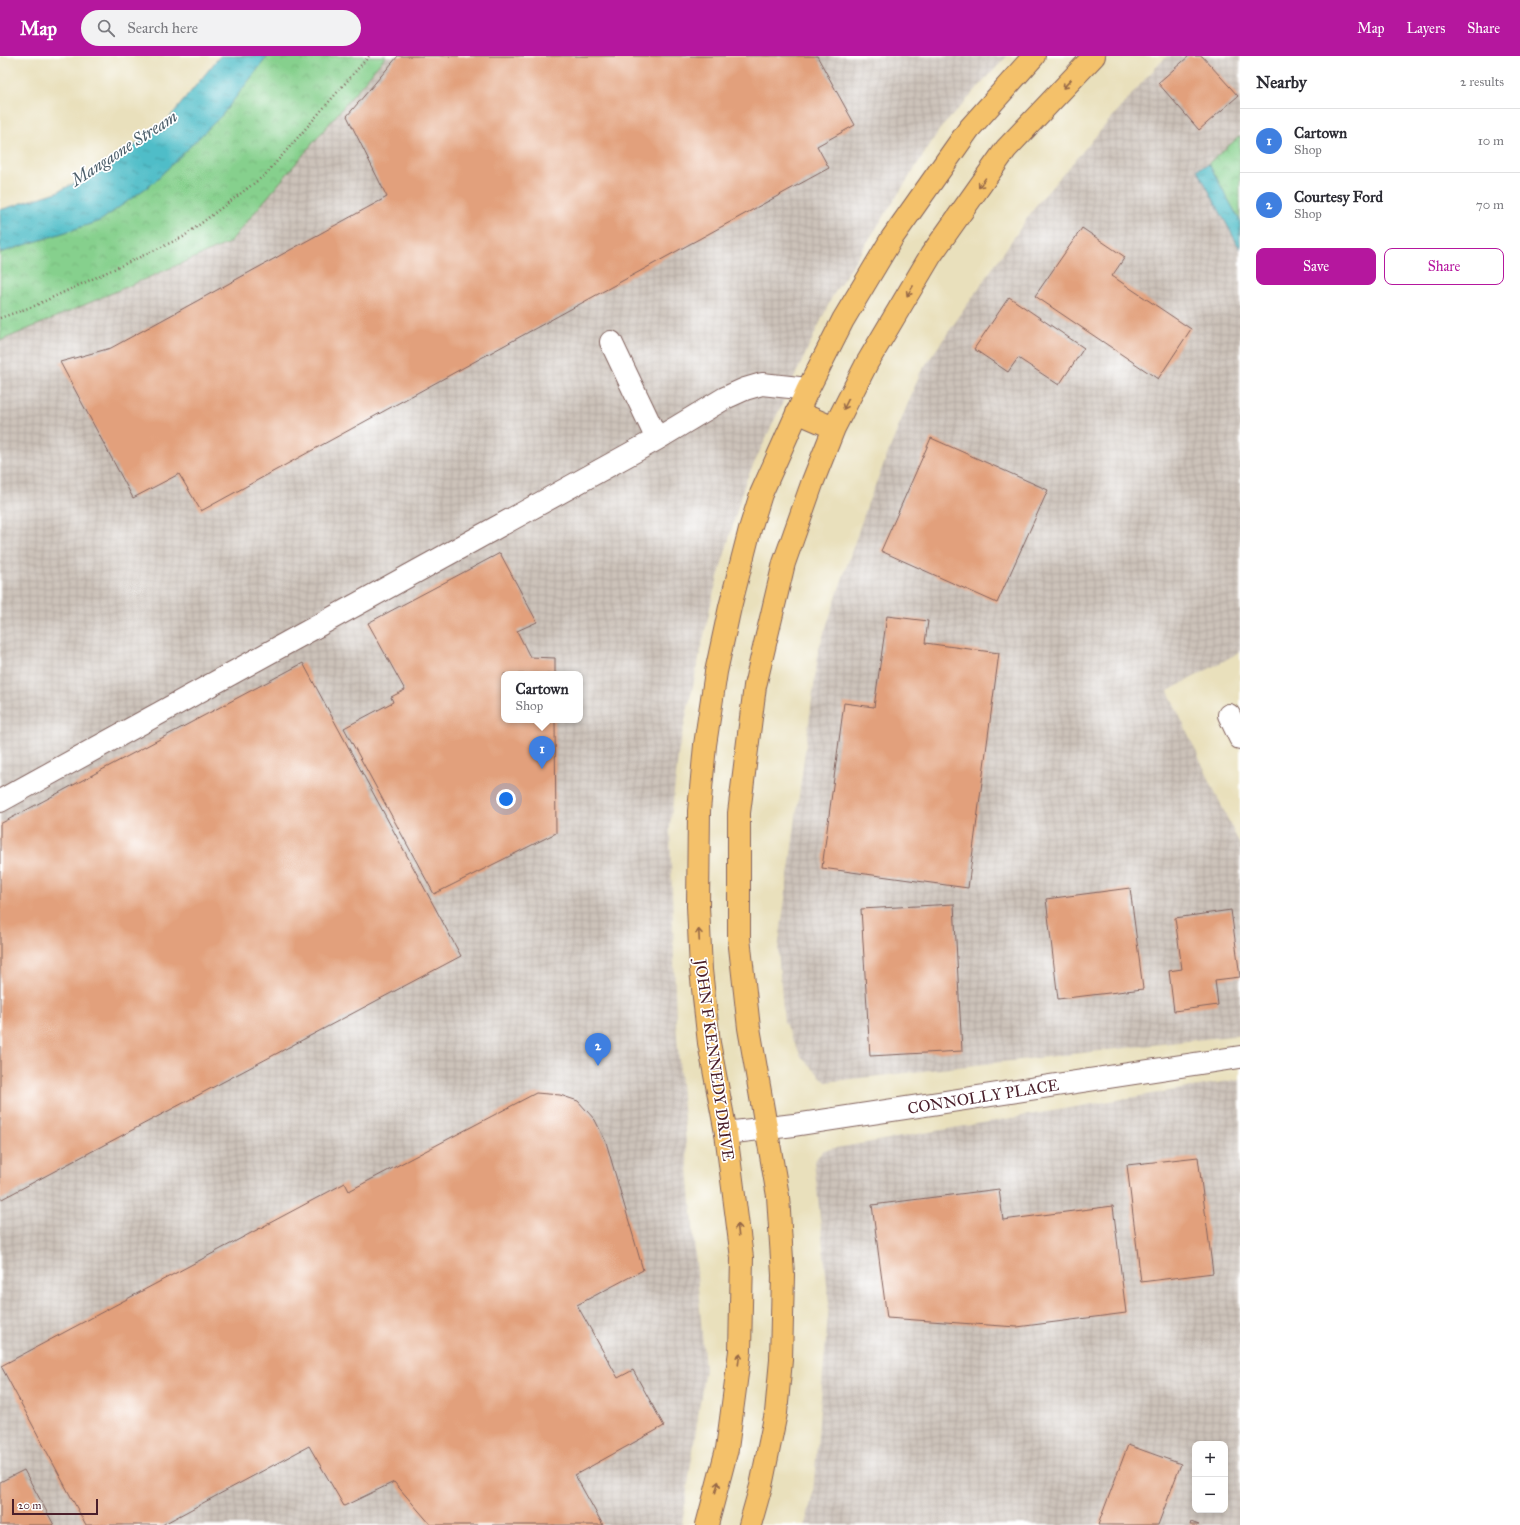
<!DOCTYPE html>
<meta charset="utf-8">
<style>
:root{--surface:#fff;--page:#f2f2f3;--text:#2b2b33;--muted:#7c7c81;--line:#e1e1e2;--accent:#b5179e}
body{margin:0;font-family:"IM FELL Great Primer",serif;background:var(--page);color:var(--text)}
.controls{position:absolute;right:12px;bottom:12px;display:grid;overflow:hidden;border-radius:8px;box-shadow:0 2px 10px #0003}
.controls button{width:36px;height:36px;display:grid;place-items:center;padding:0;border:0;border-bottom:1px solid var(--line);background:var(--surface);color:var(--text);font:20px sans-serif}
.scale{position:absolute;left:12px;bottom:10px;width:86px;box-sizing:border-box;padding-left:4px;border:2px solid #4a1f2b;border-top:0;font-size:11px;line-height:14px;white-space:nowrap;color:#4a1f2b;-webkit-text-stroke:3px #fff;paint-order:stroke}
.you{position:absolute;left:506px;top:743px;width:14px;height:14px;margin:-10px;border:3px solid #fff;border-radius:50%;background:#1a73e8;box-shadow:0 0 0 6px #1a73e833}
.badge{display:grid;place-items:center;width:26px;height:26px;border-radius:50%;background:var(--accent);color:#fff;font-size:13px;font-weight:700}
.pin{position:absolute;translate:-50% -33px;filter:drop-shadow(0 1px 2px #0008)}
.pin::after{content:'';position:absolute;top:21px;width:14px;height:12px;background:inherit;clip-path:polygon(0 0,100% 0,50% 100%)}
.popup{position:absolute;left:501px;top:615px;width:82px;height:52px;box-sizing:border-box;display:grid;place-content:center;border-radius:8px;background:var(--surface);filter:drop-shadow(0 1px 3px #0005);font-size:13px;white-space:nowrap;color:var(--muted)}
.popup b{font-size:15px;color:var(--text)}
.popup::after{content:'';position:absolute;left:50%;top:100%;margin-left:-8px;border:8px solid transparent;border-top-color:var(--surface)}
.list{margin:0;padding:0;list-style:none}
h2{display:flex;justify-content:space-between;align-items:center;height:52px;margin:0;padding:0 16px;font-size:17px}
h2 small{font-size:13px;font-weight:400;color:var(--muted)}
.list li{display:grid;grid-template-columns:26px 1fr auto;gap:12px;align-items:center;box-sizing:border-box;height:64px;padding:0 16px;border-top:1px solid var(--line)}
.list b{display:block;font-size:15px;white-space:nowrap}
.list p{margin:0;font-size:13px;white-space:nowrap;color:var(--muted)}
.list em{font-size:13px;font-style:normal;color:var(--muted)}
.actions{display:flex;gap:8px;padding:12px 16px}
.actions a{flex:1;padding:9px 0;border:1px solid var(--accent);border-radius:8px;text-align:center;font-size:14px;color:var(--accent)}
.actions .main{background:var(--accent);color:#fff}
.icon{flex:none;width:22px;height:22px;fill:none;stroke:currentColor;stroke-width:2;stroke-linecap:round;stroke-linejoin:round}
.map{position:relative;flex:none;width:1240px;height:1469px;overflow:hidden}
header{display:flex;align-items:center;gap:24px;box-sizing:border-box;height:56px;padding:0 20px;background:var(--accent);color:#fff}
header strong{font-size:19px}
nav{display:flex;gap:22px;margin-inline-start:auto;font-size:14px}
.search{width:280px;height:36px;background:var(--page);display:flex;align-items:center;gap:10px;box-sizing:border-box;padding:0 14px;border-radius:22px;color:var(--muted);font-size:15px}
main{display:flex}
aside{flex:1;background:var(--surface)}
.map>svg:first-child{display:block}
.industrial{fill:url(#industrial-grid);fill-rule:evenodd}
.park{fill:url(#park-crowns);stroke:#68785c}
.water{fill:url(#water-ripples);stroke:#4d6e7a}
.building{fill:#e2a07c}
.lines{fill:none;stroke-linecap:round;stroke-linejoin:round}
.minor-casing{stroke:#82635e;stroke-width:24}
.major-casing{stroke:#82635e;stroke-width:24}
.path{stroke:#82635e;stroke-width:2.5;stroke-dasharray:1 3;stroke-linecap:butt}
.minor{stroke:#fff;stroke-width:22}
.major{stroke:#f4c16a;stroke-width:22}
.oneway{stroke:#966847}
.labels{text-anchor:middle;stroke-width:3.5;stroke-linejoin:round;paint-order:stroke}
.street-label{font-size:16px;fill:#4a1f2b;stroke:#fff}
.water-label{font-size:17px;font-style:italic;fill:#4c5e6a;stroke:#fff}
</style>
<header>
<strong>Map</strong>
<div class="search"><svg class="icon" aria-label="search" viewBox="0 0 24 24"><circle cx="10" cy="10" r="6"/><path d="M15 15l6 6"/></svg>Search here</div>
<nav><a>Map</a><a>Layers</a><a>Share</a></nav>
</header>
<main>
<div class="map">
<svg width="1240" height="1469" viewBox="0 0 1240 1469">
<defs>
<pattern id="industrial-grid" width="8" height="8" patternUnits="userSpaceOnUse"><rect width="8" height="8" fill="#ccc2b9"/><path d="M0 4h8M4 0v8" fill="none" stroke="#b1a69f"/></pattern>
<pattern id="park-crowns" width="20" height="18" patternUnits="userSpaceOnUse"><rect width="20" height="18" fill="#86d08d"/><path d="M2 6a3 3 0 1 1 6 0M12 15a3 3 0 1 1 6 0" fill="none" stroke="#75b27a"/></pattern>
<pattern id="water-ripples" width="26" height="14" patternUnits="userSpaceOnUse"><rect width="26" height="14" fill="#50bdc8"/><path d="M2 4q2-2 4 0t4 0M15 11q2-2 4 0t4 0" fill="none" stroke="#4499a3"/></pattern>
</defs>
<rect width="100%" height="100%" fill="#fff"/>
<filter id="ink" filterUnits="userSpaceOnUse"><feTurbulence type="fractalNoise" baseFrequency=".025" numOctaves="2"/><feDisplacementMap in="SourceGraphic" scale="8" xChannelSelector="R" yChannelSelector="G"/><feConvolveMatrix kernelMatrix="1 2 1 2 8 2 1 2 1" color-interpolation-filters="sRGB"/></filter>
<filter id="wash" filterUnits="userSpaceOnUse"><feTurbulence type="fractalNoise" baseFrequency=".012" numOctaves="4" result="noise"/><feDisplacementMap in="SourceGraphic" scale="16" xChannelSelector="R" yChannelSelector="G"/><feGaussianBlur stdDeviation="0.9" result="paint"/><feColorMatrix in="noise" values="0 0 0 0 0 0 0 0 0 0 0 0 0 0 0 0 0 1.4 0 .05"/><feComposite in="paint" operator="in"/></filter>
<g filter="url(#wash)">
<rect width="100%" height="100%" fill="#e9e0bc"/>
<path class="industrial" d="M386,0H1007L940,73L832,241L745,427L713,539L679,693L670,771L676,968L705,1313L682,1469H0V285L229,187ZM504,618H580V664H504Z
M1167,0H1240V80L1203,112L1240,179V596L1168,635L1240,789V979L826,1026L802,1002L784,966L778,894L819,592L868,447L920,317L1037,148L1146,22Z
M1240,1023V1469H805L813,1437L829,1247L814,1105L824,1094ZM1195,1388H1225V1454H1195Z"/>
<path class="park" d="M235,0H386L229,187L0,285V175L203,59Z
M1240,80V179L1203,112Z"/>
<path class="water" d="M220,0H268L222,59L153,127L100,165L0,197V154L57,136L106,111L166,66Z
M1209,108L1240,165V193L1197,113Z"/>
<g id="blocks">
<path class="building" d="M398,0H817L855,69L817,90L829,112L201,455L179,418L133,442L60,306L111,292L387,141L347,60Z
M1189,0H1202L1238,40L1199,74L1158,27Z
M1082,172L1125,201L1112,220L1191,273L1158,323L1035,240Z
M1009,241L1084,292L1059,329L1018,302L1008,316L974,293Z
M931,382L1048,434L997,547L881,495Z
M500,497L537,566L517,575L530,601L555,602V618H504V664H555L556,777L434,838L344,672L393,646L391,641L405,634L368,567Z
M887,560L928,565L925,587L999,597L968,832L822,812L844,647L874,651Z
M303,607L461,900L0,1144V768Z
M1130,832L1143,933L1058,943L1046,843Z
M954,848L962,995L870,1000L861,853Z
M1231,854L1240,921L1215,924L1218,949L1174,955L1169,915L1182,913L1175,862Z
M536,1037L560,1039L578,1045L595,1064L606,1086L643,1214L577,1249L618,1322L633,1314L664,1370L575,1419L603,1469H431L394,1426L344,1450L309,1390L162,1469H86L1,1310L345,1127L349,1135Z
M1198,1101L1213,1217L1141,1226L1127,1109Z
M999,1133L1003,1164L1113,1150L1126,1257L1017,1271L887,1262L872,1149Z
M1128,1389L1181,1408L1158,1469H1098Z
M24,1414L54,1469H0V1426Z
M1191,1466L1199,1469H1190Z"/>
</g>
</g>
<g filter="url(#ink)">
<use href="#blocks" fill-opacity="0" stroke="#82635e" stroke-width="1"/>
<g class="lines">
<defs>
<path id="minor" d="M611,286L657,383
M1229,659L1240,682
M0,745L657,383L725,342L745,333L762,328L799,332L807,335
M726,1077L794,1069L1240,1001"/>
<path id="major" d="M797,356L834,372
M707,1469L727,1393L740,1295L742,1202L726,1077L709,987L701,914L698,850L699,755L705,689L716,616L730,551L750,473L761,438L807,335L843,264L892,182L969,73L1034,0
M750,1469L761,1430L776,1357L781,1304L783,1219L778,1140L749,972L739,882V757L755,630L784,507L813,425L834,372L867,307L931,199L1006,93L1094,0"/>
</defs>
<use href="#minor" class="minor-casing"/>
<use href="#major" class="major-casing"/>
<path class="path" d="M0,262L34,250L183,181L265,119L369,0"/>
<use href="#minor" class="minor"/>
<use href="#major" class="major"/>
</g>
<defs><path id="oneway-shaft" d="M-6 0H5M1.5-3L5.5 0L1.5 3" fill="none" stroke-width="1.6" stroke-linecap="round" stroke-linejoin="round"/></defs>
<g class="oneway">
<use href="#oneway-shaft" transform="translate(1067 28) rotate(133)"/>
<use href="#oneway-shaft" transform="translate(982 127) rotate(125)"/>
<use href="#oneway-shaft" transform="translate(910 235) rotate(121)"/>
<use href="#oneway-shaft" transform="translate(846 348) rotate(116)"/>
<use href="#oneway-shaft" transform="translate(699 879) rotate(-93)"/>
<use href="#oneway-shaft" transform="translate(738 1174) rotate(-97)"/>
<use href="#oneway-shaft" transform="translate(739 1303) rotate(-83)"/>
<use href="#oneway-shaft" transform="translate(717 1431) rotate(-75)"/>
</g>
</g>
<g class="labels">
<g class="street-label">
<text transform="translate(715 1004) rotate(82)" y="6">JOHN F KENNEDY DRIVE</text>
<text transform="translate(983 1040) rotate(-9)" y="6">CONNOLLY PLACE</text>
</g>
<g class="water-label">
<text transform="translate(124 92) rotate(-33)" y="6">Mangaone Stream</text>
</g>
</g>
</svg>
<div class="controls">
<button>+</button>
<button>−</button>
</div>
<div class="scale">20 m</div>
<div class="you"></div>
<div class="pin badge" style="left:542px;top:713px;background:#3f7fe0">1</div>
<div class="popup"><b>Cartown</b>Shop</div>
<div class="pin badge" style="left:598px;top:1010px;background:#3f7fe0">2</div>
</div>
<aside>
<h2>Nearby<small>2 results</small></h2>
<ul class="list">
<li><span class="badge" style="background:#3f7fe0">1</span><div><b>Cartown</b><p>Shop</p></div><em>10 m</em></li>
<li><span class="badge" style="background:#3f7fe0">2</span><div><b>Courtesy Ford</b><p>Shop</p></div><em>70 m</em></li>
</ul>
<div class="actions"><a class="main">Save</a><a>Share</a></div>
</aside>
</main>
